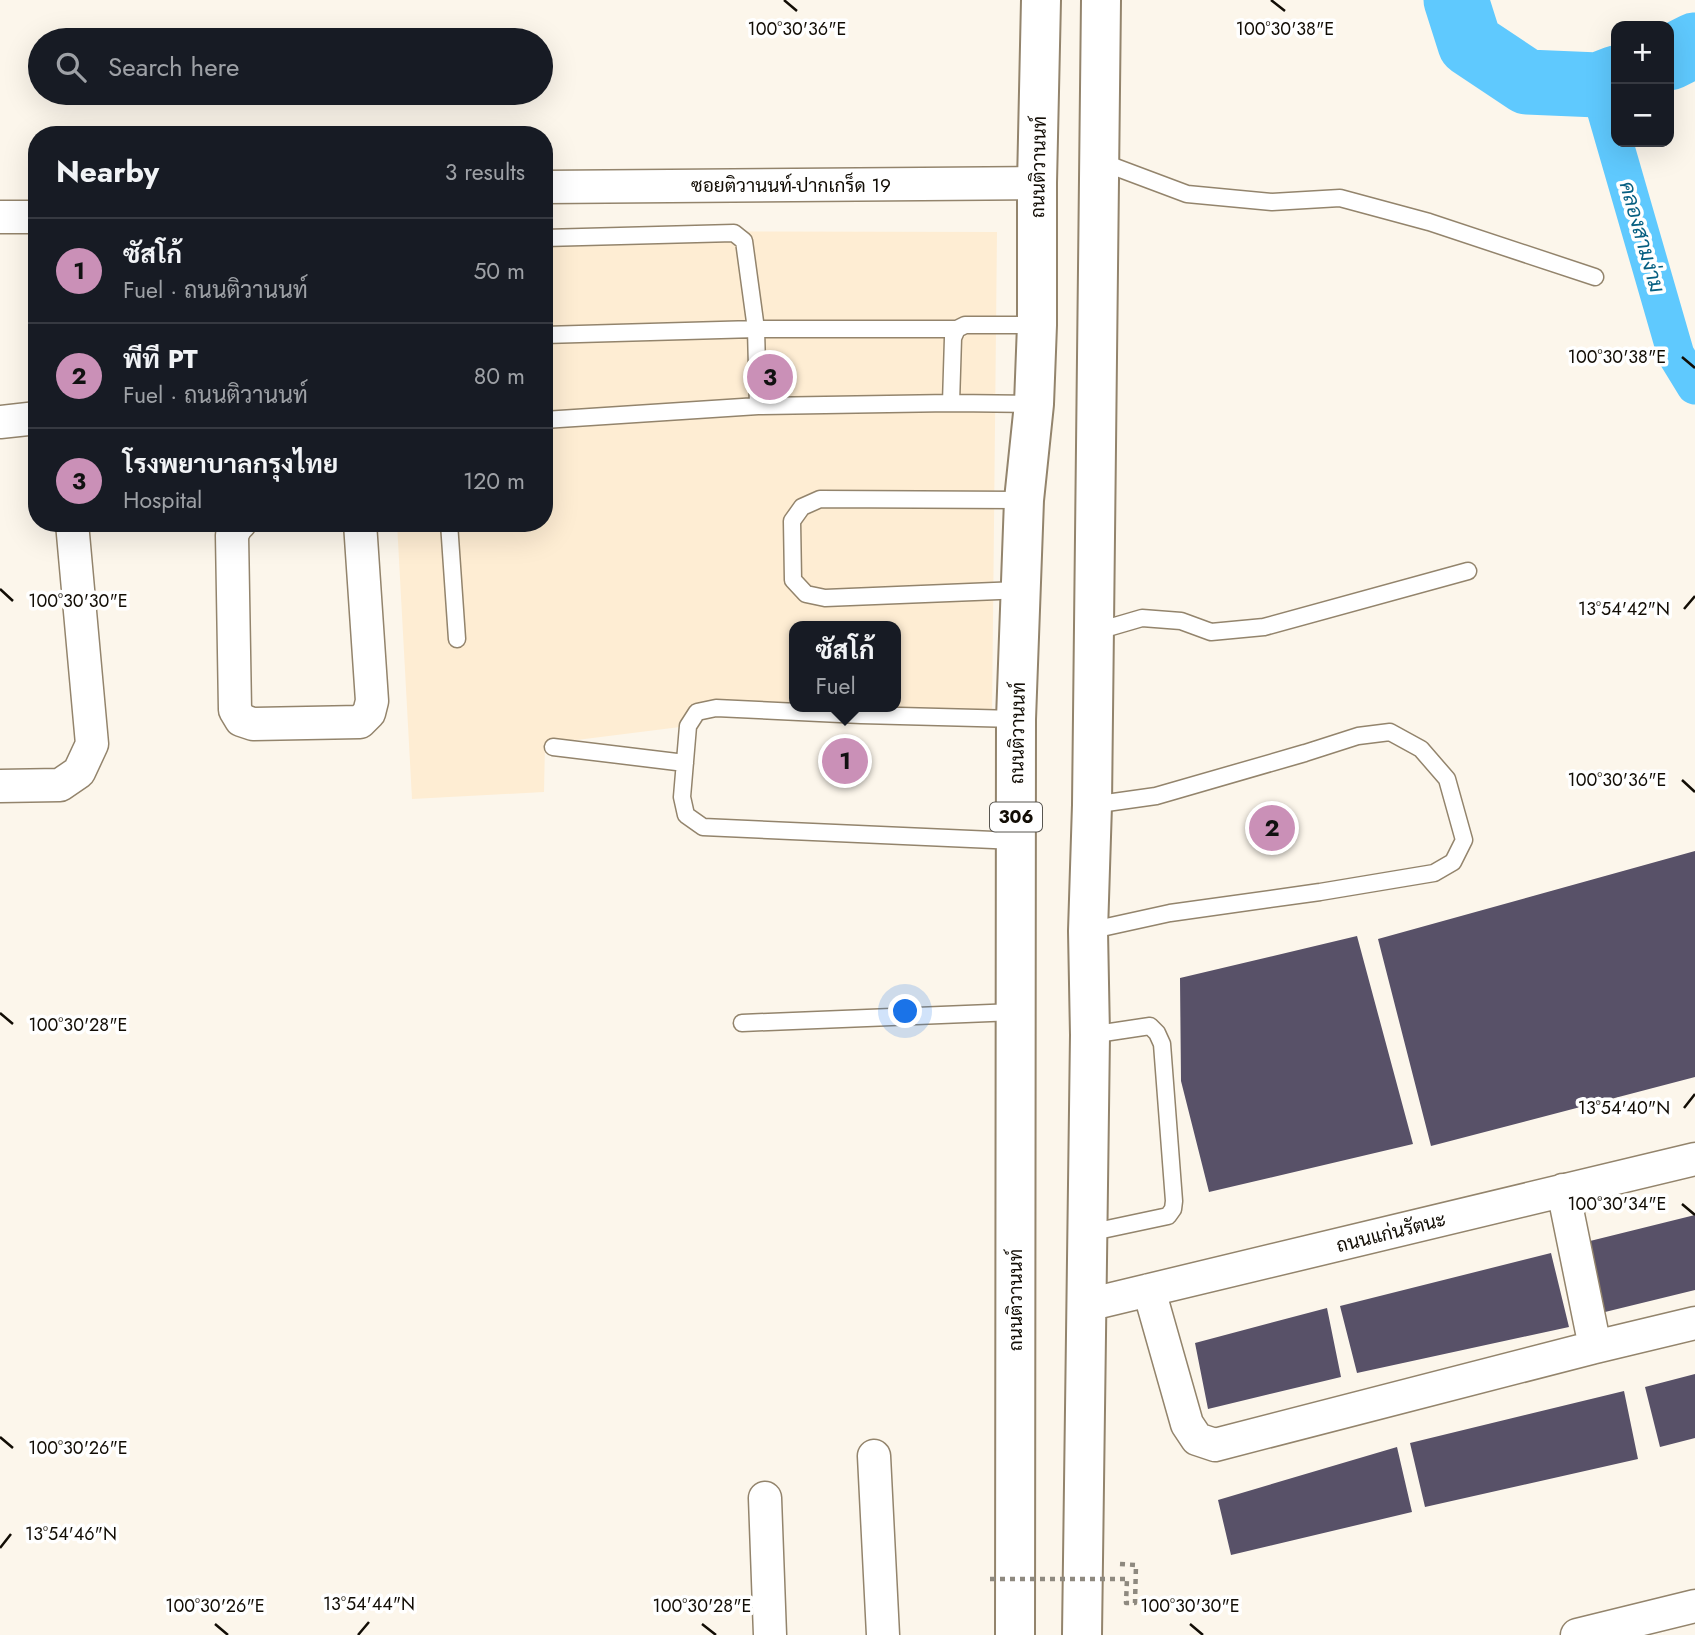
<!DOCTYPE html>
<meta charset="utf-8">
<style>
:root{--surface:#171b24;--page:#20242c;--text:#f1f3f6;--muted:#9ea1a6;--line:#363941;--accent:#ca90b7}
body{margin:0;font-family:Jost,Sarabun,sans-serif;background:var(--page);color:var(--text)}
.controls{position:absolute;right:21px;top:21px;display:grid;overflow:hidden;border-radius:14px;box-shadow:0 7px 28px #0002}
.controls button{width:63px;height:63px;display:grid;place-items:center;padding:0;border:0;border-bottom:2px solid var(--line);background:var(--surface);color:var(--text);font:35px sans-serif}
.you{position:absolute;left:906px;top:1012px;width:24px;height:24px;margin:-18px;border:5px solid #fff;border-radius:50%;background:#1a73e8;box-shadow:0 0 0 10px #1a73e833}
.badge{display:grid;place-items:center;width:46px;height:46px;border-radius:50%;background:var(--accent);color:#111;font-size:23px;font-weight:700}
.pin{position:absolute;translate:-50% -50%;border:4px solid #fff;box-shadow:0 2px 7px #0006}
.popup{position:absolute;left:789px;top:621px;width:112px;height:91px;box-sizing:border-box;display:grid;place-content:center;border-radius:14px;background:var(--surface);filter:drop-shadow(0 2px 5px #0005);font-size:23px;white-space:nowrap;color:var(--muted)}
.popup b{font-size:26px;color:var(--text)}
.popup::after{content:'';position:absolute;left:50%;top:100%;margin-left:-14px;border:14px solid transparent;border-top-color:var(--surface)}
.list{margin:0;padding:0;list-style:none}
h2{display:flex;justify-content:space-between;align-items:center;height:91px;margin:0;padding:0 28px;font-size:30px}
h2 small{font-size:23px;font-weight:400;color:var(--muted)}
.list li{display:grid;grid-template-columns:46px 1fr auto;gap:21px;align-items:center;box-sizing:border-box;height:105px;padding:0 28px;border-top:2px solid var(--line)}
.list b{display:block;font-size:26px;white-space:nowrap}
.list p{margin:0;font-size:23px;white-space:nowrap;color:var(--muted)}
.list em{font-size:23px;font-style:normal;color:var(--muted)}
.icon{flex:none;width:38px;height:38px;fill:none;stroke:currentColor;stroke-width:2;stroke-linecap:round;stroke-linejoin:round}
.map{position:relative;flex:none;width:1695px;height:1635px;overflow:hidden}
.search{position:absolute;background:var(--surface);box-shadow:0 7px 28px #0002;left:28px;top:28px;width:525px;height:77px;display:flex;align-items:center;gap:18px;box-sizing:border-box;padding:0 24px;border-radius:38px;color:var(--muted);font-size:26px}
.panel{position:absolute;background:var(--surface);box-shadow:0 7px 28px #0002;left:28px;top:126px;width:525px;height:406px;border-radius:28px}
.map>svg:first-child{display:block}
.built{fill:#feedd3;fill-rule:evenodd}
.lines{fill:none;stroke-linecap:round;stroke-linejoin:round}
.canal{stroke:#5fc9fe;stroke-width:37}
.river{stroke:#5fc9fe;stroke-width:65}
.building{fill:#585168}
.lane-casing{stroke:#93846c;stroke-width:19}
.street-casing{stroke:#93846c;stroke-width:35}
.primary-casing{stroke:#93846c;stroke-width:42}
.path{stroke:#8e897f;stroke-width:4.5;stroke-dasharray:5 5;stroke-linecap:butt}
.lane{stroke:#fff;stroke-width:16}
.street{stroke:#fff;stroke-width:32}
.primary{stroke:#fff;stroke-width:38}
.path-bridge{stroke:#8e897f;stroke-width:4.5;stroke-dasharray:5 5;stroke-linecap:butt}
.ticks{fill:none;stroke:#120d05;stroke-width:2.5}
.labels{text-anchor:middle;stroke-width:7;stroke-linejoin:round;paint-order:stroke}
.shield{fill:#fff;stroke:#595650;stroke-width:2}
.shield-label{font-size:18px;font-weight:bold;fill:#120d05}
.street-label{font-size:19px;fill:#120d05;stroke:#fff}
.water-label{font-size:21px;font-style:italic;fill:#065f81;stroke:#fff}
.ticks-label{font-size:18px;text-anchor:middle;fill:#120d05;stroke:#fff;stroke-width:7;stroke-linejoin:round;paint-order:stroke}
</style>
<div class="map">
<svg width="1695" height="1635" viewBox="0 0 1695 1635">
<rect width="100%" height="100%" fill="#fcf6eb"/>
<path class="built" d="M544,231L997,232L992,718L716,708L688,726L545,744L544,792L412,799L397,523H544ZM794,626H896V707H794Z"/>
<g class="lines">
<path class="canal" d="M1598,85L1676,355L1695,386"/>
<path class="river" d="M1456,0L1470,44L1527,82L1598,85L1616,78
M1669,58L1695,45"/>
</g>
<path class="building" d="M1695,851V1077L1431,1146L1378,939Z
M1357,936L1413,1144L1209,1192L1181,1081L1180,978Z
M1695,1215V1290L1605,1312L1590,1241Z
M1551,1253L1569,1327L1357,1373L1340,1306Z
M1327,1308L1341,1377L1208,1409L1195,1343Z
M1695,1374V1438L1660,1447L1645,1387Z
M1624,1391L1638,1459L1425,1507L1410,1443Z
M1397,1447L1412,1512L1231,1555L1218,1500Z"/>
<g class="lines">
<defs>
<path id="lane" d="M1099,161L1187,194L1272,202L1340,198L1429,222L1595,277
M544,238L734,233L744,241L756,329H957
M544,335L756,329L758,406
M1034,404L951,403L953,338L957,329L965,325H1037
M544,420L758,406L951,403
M449,523L457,639
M1021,590L825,598L806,594L793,580L792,521L802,507L820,499L1023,500
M1094,632L1142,618L1181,621L1211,632L1264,627L1468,571
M553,747L685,763
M1016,841L703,827L686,815L682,797L688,726L697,712L716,708L861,715L1016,719
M1088,931L1170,913L1320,892L1434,873L1453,862L1464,840L1447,779L1421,749L1390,732L1358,736L1305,753L1156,796L1092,805
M742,1023L1015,1012
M1088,1233L1168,1216L1173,1209L1174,1201L1162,1044L1157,1033L1150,1026L1090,1035"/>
<path id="street" d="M544,187L1037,183
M0,217H37
M0,422L37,418
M240,523L236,527L232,535L235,710L241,720L253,724L360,722L369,713L372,701L360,523
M0,786L60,785L79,772L92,744L72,523
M1563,1190L1595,1347
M1149,1290L1187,1424L1197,1439L1215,1445L1595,1347L1695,1323
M1087,1305L1695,1159
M874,1456L883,1635
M765,1498L770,1635
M1577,1635L1695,1606"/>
<path id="primary" d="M1015,1635L1016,719L1024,500L1034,404L1037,325V183L1041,0
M1082,1635L1090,1035L1088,931L1092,805L1101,0"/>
</defs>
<use href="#lane" class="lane-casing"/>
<use href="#street" class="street-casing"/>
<use href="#primary" class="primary-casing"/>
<path class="path" d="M1120,1564L1136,1565L1135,1603H1126L1127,1579"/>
<use href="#lane" class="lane"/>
<use href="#street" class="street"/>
<use href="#primary" class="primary"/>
<path class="path-bridge" d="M990,1579H1127"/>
</g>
<path class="ticks" d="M784,0L797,11M1271,0L1285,11M1682,357L1695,368M0,589L13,601M1684,609L1695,596M1682,780L1695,792M0,1013L13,1024M1684,1108L1695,1094M1682,1204L1695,1215M0,1437L13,1448M0,1548L11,1534M215,1624L228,1635M702,1624L716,1635M1190,1624L1203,1635M358,1635L369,1622"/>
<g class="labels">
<rect class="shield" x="990" y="802.5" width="52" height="29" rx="5"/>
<g class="shield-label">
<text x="1016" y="823">306</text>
</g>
<g class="street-label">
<text transform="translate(1038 167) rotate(-89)" y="7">ถนนติวานนท์</text>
<text x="791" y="192">ซอยติวานนท์-ปากเกร็ด 19</text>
<text transform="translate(1017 733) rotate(-89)" y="7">ถนนติวานนท์</text>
<text transform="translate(1391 1232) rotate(-14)" y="7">ถนนแก่นรัตนะ</text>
<text transform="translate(1015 1300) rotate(-90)" y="7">ถนนติวานนท์</text>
</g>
<g class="water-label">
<text transform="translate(1642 237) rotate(74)" y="7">คลองสามง่าม</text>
</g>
</g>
<g class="ticks-label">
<text x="797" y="35">100°30'36"E</text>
<text x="1285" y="35">100°30'38"E</text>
<text x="1617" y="363">100°30'38"E</text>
<text x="78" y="607">100°30'30"E</text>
<text x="1624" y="615">13°54'42"N</text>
<text x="1617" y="786">100°30'36"E</text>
<text x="78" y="1031">100°30'28"E</text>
<text x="1624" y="1114">13°54'40"N</text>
<text x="1617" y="1210">100°30'34"E</text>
<text x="78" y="1454">100°30'26"E</text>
<text x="71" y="1540">13°54'46"N</text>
<text x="369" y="1610">13°54'44"N</text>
<text x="215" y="1612">100°30'26"E</text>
<text x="702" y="1612">100°30'28"E</text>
<text x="1190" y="1612">100°30'30"E</text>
</g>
</svg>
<div class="controls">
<button>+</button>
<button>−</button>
</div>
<div class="you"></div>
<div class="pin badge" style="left:845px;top:761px">1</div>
<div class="popup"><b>ซัสโก้</b>Fuel</div>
<div class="pin badge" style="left:1272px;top:828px">2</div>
<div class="pin badge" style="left:770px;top:377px">3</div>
<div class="search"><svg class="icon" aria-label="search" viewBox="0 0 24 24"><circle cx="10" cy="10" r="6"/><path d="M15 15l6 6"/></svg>Search here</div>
<section class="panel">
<h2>Nearby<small>3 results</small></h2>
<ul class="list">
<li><span class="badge">1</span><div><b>ซัสโก้</b><p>Fuel · ถนนติวานนท์</p></div><em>50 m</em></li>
<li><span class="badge">2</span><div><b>พีที PT</b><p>Fuel · ถนนติวานนท์</p></div><em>80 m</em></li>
<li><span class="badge">3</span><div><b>โรงพยาบาลกรุงไทย</b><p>Hospital</p></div><em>120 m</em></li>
</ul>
</section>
</div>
